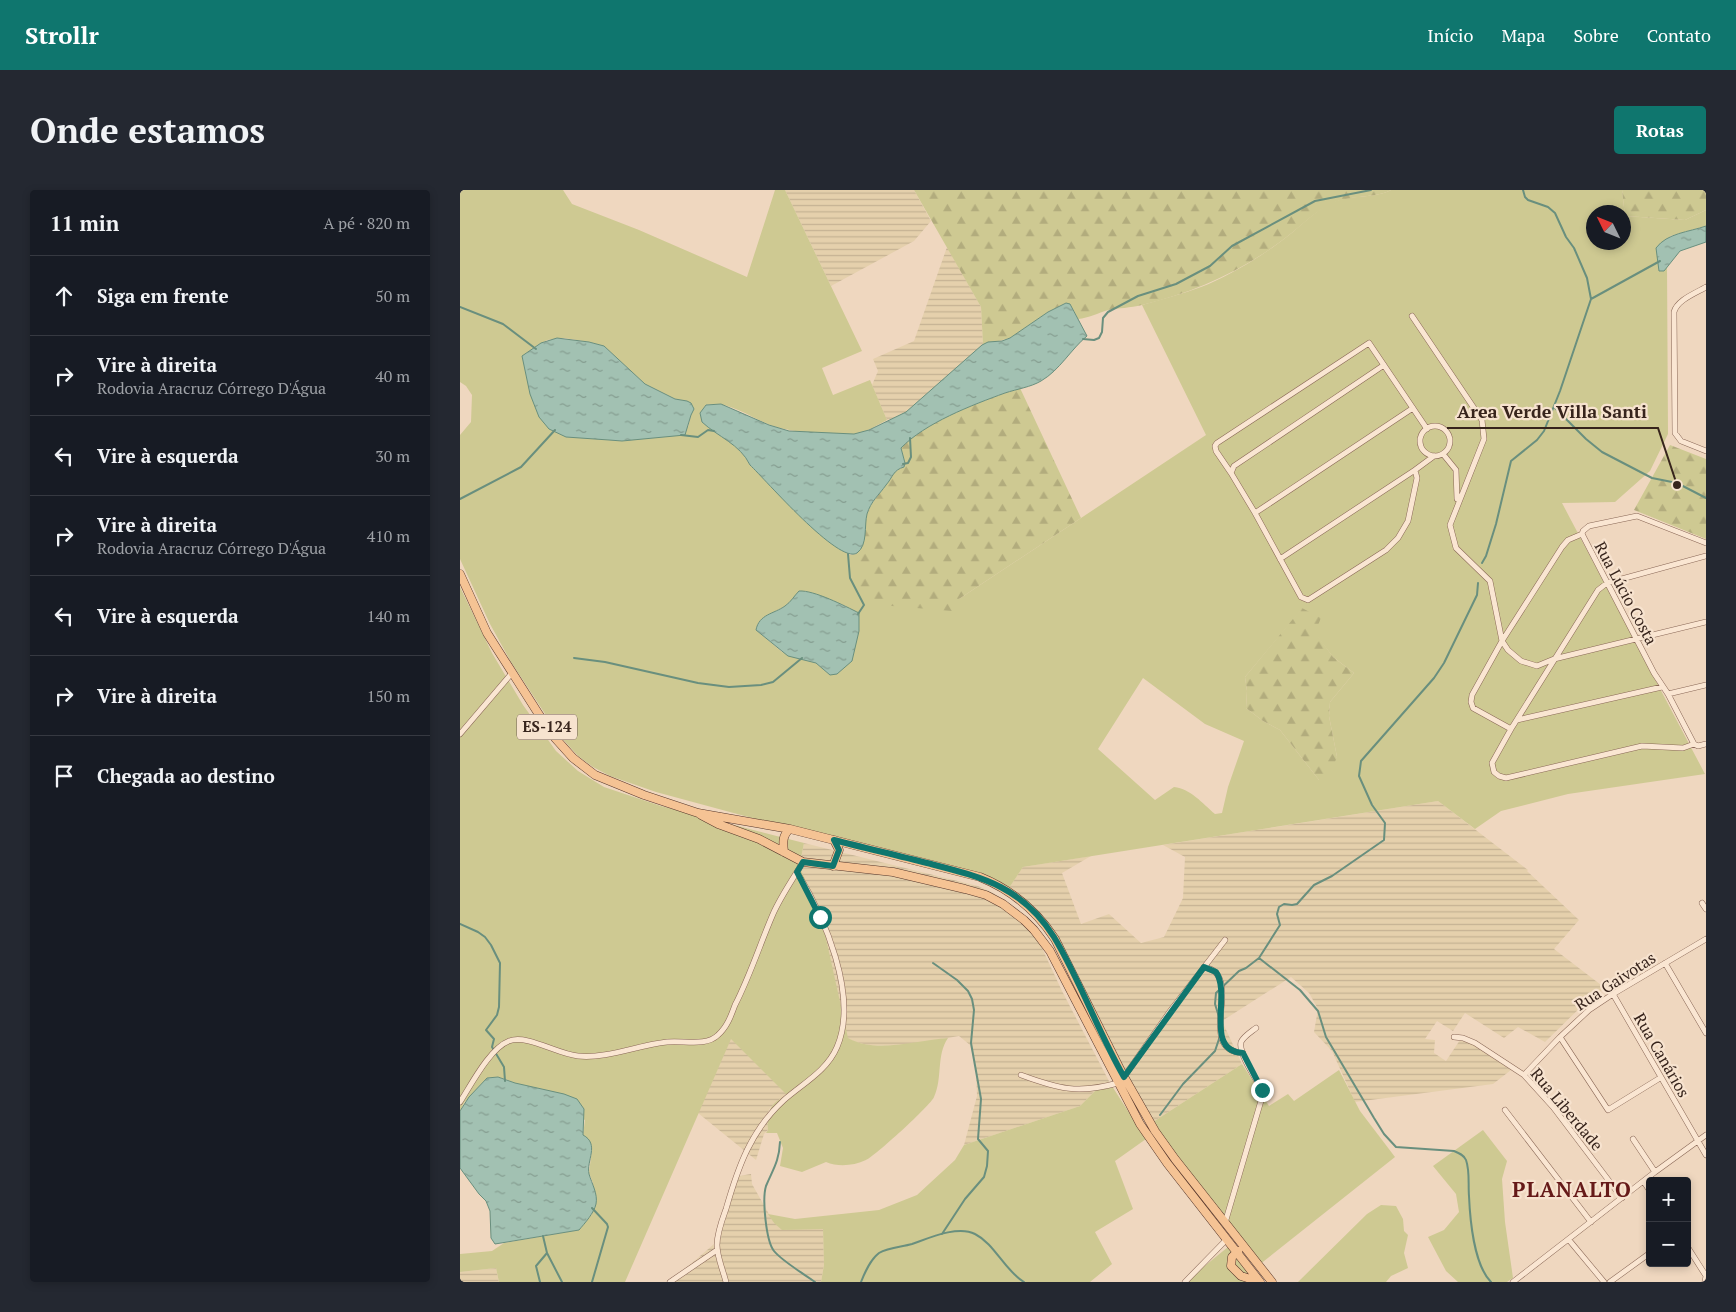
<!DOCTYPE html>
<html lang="pt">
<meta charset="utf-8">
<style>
:root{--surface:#171b24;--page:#242831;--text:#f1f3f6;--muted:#9ea1a6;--line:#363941;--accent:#0f766e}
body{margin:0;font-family:"PT Serif",serif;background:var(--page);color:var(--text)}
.controls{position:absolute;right:15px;bottom:15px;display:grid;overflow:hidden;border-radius:5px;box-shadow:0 2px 8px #0003}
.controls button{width:45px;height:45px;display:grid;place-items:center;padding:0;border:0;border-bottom:1px solid var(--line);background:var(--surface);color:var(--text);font:25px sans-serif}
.compass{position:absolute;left:1126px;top:15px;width:45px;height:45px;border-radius:50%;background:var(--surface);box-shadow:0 2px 8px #0003;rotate:313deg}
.stop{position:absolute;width:15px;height:15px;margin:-11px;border:4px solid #0f766e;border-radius:50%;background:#fff}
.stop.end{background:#0f766e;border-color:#fff;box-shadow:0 1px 5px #0008}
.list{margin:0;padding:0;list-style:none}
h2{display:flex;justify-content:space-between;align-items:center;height:65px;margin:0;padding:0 20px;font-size:21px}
h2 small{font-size:16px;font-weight:400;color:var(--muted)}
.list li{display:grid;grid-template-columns:32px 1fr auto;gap:15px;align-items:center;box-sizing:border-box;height:80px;padding:0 20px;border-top:1px solid var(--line)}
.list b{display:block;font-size:19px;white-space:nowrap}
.list p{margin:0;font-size:16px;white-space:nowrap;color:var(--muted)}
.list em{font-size:16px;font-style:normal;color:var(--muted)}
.icon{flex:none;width:28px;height:28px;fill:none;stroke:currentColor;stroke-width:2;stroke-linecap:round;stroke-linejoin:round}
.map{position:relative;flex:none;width:1246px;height:1092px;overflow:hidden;border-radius:5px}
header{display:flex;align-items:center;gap:30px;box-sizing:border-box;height:70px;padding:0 25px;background:var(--accent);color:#fff}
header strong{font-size:24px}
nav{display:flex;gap:28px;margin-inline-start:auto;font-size:18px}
.intro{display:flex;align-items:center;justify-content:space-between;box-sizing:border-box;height:120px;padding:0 30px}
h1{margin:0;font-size:35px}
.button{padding:12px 22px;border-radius:5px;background:var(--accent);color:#fff;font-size:18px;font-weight:700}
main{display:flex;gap:30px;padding:0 30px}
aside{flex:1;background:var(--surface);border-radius:5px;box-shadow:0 2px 8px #0003}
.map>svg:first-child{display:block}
.farmland{fill:url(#farmland-rules)}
.green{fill:#cec992;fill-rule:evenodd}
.forest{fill:url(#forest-firs)}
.water{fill:url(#water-ripples);stroke:#698f7e}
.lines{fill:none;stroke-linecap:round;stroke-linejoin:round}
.stream{stroke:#698f7e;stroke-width:2}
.street-casing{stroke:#896756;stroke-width:6}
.primary-casing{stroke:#56362b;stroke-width:9}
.street{stroke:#fae6d2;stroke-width:5}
.primary{stroke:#f5c394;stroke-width:8}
.route{stroke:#0f766e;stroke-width:6}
.labels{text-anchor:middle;stroke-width:4.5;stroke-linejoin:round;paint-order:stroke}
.shield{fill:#f7e3cf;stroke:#715d52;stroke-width:1}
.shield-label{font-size:15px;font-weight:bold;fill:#37241c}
.street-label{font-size:16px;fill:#37241c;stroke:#f7e3cf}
.district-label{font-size:21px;font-weight:bold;letter-spacing:1px;fill:#661a19;stroke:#f7e3cf}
.leader{fill:none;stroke:#37241c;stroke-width:2}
.callout-dot{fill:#37241c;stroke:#f7e3cf;stroke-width:2}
.callout-label{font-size:18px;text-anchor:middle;font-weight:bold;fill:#37241c;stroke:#f7e3cf;stroke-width:4.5;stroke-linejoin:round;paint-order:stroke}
</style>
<header>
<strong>Strollr</strong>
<nav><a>Início</a><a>Mapa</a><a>Sobre</a><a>Contato</a></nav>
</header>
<div class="intro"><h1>Onde estamos</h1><a class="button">Rotas</a></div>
<main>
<aside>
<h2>11 min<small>A pé · 820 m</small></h2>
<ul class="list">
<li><svg class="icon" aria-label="ahead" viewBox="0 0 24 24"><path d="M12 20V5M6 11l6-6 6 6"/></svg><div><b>Siga em frente</b></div><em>50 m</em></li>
<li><svg class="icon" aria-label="right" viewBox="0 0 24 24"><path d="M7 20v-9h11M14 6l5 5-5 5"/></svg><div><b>Vire à direita</b><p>Rodovia Aracruz Córrego D'Água</p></div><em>40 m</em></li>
<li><svg class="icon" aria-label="left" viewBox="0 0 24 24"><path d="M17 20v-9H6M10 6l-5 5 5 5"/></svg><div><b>Vire à esquerda</b></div><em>30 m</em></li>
<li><svg class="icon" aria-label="right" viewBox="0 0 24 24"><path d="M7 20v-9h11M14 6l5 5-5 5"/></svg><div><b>Vire à direita</b><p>Rodovia Aracruz Córrego D'Água</p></div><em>410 m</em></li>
<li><svg class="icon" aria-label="left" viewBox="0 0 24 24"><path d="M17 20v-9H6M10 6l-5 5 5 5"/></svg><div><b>Vire à esquerda</b></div><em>140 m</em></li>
<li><svg class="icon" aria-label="right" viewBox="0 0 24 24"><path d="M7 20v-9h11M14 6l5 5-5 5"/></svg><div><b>Vire à direita</b></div><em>150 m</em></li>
<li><svg class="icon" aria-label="arrive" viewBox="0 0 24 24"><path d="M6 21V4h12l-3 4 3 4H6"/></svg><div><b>Chegada ao destino</b></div></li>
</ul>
</aside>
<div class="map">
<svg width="1246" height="1092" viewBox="0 0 1246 1092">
<defs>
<pattern id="farmland-rules" width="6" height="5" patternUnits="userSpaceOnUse" patternTransform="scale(1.25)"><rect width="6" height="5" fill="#e5d0ac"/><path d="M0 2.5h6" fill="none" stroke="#c5b293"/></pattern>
<pattern id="forest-firs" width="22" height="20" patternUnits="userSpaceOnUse" patternTransform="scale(1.25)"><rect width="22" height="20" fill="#cec992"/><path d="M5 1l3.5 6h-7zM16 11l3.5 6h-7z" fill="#b2ac7d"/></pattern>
<pattern id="water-ripples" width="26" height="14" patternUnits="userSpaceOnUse" patternTransform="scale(1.25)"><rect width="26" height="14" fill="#a2c1b2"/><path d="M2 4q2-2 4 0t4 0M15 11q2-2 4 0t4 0" fill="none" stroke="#859d90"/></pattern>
</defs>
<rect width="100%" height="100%" fill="#efd7bf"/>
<path class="farmland" d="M325,0H454L471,31L454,51L371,96Z
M487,57L521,117L523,155L446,222L439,227L427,230L412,195L418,181L413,169L454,151Z
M978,611L1068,680L1067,681L1119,730L1094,759L1145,798L1126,812L1085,852L1058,837L1044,848L1005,823L993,841L977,831L965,849L975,850L974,863L986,871L1002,847L1051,880L1033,894L895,912L872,861L854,842L858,819L849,803L831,787L762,831L782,874L690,934L660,886L639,847L585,737L549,698L563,677L631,666L602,683L621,734L649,724L681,753L704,747L723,708L725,667L703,655Z
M344,653L518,696L533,703L547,712L560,723L575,743L602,801L650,893L639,897L620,916L504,955L517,906L516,879L510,855L499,846L452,854L431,855H408L395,852L387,848L341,680L340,673Z
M271,848L329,906L320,909L310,918L307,925L308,940L304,944L296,970L238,923Z
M291,984L292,994L314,1033L363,1039L364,1075L361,1092H207L232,1073L254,1054L279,986Z
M36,1078L39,1092H0V1082Z"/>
<path class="green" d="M0,0H103L112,14L179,40L287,87L315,0H325L402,161L362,178L373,205L410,190L427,230C417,235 407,242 396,244C376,247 325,242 308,234C288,226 267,210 246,215L240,223L242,232C259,246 280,255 290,275L349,335L390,365L396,364V413L499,409L746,245L682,115C702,109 722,104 741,97C765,88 799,68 820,52C837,40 851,24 869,14C888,4 915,9 931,0H1162L1165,26L1225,30L1246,20V36L1210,46L1207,76L1208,244L1190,281L1155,312L1102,313L1245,584L1108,604L1041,621L1015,639L978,611L563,677L549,698L196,602L150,586L133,577L118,566L99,545L51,472L30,434L0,369V245L11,232L12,205L6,196L0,192ZM1134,22H1164V52H1134ZM104,148L129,152L144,156L185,194L215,209L227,211L231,225L228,237L75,215C65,191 69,181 75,157L87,150ZM345,401L386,416L396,450L393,464L370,485L356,473L322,462L296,440C299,424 315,424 326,415C334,410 336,404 345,401ZM842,419L854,442L873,467L894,483L870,512L869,526L877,567L859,590L820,540L803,531L786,518L787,501L785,487ZM683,488L745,534L784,551L768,597L762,623L755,624C742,613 731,599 714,597L695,610L638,559Z
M0,397L32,463L63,515L96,561L118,581L144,597L201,616L344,653L340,673L341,680L361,726L388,848C416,864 458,850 488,848C476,865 483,888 474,907C471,915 414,967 406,970C393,976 378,977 366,972L342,982L320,976L323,958L317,943H306L308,940C306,924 310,911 328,906L271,849L165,1092H39L36,1078L0,1082V1064L32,1061L44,1053L119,1040L132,1024L133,993L129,983L132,959L123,945L125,930L48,890L38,887L27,888L4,913L0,921Z
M782,874L809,916L828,904L834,911L879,880L900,921L935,967L799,1075L690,934Z
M650,893L686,949L655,971L673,1019L635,1042L652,1074L630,1092H361L364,1075L363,1039L322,1040L314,1033L308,1024L335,1029L419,1020L457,1005L495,970L504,955L620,916L639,897Z
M1023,940L1047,971L1042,989L1045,1032L1053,1088L1047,1092H998L986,1081L968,1047L984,1040L999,1022L996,1004L973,976Z
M921,1015L936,1016L943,1029L944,1041L948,1045L944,1063L948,1078L931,1086L926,1092H838L907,1024Z
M768,1057L797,1092H725Z"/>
<path class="forest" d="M454,0H931C915,9 888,4 869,15C851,24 837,40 820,52C778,83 732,103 682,115C670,118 659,118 648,120C638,123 629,128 618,129L613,119L606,113L588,122L550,148L523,155L521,117Z
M1162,0H1246V20L1225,30L1165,26Z
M560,198L621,328L499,409L492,421L396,413V364C407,351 403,340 407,324C411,312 419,305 426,295C433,286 432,281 444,277L445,273L441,258C469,229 522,211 560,198Z
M1210,255L1246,269V349L1174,320Z
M842,418L861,428L855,442L873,467L894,483L870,512L869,526L877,567L866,593L859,590L820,540L803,531L786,518L787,501L785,487Z"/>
<path class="water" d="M1246,36V52L1220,61L1204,81H1199L1196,58C1207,43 1229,42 1246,36Z
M606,113L610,114L627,146C611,159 600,180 581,191C571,197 557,199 545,203C512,215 465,233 441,258L445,273L444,277C433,280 433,287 426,295C419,305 411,311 407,324C404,336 408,355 397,363C379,375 305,289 290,275C280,254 258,247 242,232L240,223L246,215L261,214L309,235L329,241L394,244L409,240L446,222L522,155L528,152L542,151L550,148L588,122Z
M97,148L129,152L144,156L185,194L215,209L227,211L231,213L234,219L231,225L225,245L162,251L149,250L106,247L89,239L79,227L70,204L62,166L81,153Z
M339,401C354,400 385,416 399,423V441L392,471L377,484L370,485L356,473L328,466L296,440C299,424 314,424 325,416C331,412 334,406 339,401Z
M38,887L55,893L104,904L117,909L124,919L123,945C140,954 126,971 129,984C132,994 138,1004 136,1014C134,1023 125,1033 119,1040L35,1054L31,1048L30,1021L26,1011L19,1004L0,978V921L9,907L27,888Z"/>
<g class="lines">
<path class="stream" d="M1131,109L1200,71
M0,117L43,134L76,159
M623,149L634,150L639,148L642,142L643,128L648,122L678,106L716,94L750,76L772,56L855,11L911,0
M1094,217L1126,249L1142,262L1192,288L1217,293L1246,308
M221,245L238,247L248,240L254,241
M443,274L448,273L451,267L450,248
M0,309L61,277L95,240
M388,364L390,388L404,415L398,424
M1022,373L1026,366L1036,334L1051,271L1077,250L1084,241L1100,201L1131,109L1127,88L1114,58L1106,47L1095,23L1088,17L1068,10L1065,7L1063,0
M114,468L145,472L238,493L269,497L301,495L313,492L342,468
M0,734L18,742L25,747L31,755L40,773L39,817L37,825L26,840L34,849L32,857L44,877L45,891
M799,768L840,800L858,821L866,847L914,928L924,944L936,957L994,961C999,963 1004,965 1006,970C1010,981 1008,994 1009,1006C1010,1029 1014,1075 1031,1092
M473,773L497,790L508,801L512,809L514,820L511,853L521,909L518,949L528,961L527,976L524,987L505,1009L482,1044
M759,827L755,814L756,803L779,781L786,778L799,768L820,735L817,724L819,717L824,714L832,715L837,714L854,695L872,686L924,650L925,633L912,615L899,586L901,571L974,488L984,473L1017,405L1018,393
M700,925L723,894L755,861L760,846
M320,952C319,972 313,979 306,996C302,1009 306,1051 314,1061C322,1071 344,1084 355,1092
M132,1018L147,1034L148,1037L132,1092
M83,1046L87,1063L102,1092
M80,1092L76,1076L87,1063
M401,1092C405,1082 410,1070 419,1063C429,1057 442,1057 452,1054C469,1048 498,1035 515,1044C535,1054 544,1080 564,1092"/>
<defs>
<path id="street" d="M1246,97C1236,103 1217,110 1214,122L1215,243L1221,251L1246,261
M952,126L1022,230L1024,249L990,335L996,358L1030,391L1042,451L1048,460L1061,471L1077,476L1094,469L1246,432
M924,175L774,276L771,283L795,323L953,218
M960 251a15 15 0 1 1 30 0a15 15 0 1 1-30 0Z
M983,264L996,280L997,309
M955,280L974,266
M771,283L756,261L755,256L757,253L909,153L967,239
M795,323L841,407L848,410L926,360L938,348L948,331L957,288L955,280L820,369
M1246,353L1177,326L1129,336L1123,341L1122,344L1194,483L1208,504L1234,554L1238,556L1246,554
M1208,504L1246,495
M1057,530L1202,497
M1051,539L1013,518L1011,512L1012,505L1042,451L1102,357L1108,350L1122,344
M0,544L52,483
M1234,554L1223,558L1182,556L1046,588L1039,586L1034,582L1032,573L1051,539L1138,400L1147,393L1246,366
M1242,713L1246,719
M1205,773L1246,843
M744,777C748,778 752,779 755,782C776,801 739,860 783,863
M1153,804L1246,965
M994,847L1003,848L1015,853L1064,885L1093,917L1162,1008
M1100,847L1148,920L1200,888
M561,885C599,899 618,904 658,893
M1064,885L1100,847L1129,820L1153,804L1246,749
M664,887L711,820L765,750
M0,912C11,895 30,858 49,851C67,844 97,864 118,866C147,869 178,855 207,852C223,850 246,857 258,845C267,837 271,826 275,815C290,786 300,754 313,724C321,706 333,689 343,672
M1045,920L1131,1032
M1173,949L1195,982
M1184,992L1190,1001
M765,1033L803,904L802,900C796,889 778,863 781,852C784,846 791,842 796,838
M1109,1050L1144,1092
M1227,1056L1246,1086L1245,1092
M210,1092L257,1060
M266,1092C263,1080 257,1067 257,1055C257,1043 262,1030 266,1019C278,977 291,940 324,910C342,894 367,881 377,857C399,806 364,726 337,682
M725,1092L767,1049
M1053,1092L1195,982L1246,945
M1150,1092L1190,1063"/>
<path id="primary" d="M0,384L27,443L78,523L95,548L113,568L135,585L184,605L238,623L330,639L520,687C552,700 576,720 595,749L663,885L695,941L715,969L812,1092
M241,625L258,634L299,649L343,672L433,682L505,699L526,705L543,714L564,730L574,740L590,761L680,934L707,973L800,1092
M324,662C323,653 322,645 330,639
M373,676L379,660L374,650
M778,1061L772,1067L771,1076L781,1086L800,1092"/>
</defs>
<use href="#street" class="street-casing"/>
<use href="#primary" class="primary-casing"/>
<use href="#street" class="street"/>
<use href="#primary" class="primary"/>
</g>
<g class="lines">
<path class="route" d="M360,727L337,682L343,672L373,676L379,660L374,650C405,658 436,665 467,673C521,687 562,696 594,747C621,792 638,842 664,887L744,777L756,782C772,805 743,861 783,863L802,900"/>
</g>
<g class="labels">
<rect class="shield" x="57" y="524.5" width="60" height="25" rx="4"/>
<g class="shield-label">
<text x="87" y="542">ES-124</text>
</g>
<g class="street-label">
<text transform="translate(1166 403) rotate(62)" y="6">Rua Lúcio Costa</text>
<text transform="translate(1155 791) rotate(-33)" y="6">Rua Gaivotas</text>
<text transform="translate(1202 865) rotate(60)" y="6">Rua Canários</text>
<text transform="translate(1107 919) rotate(50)" y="6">Rua Liberdade</text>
</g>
<g class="district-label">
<text x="1112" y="1007">PLANALTO</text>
</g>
</g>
<path class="leader" d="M1217 295L1198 238H987"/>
<circle class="callout-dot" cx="1217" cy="295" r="5"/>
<g class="callout-label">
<text x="1092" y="228">Area Verde Villa Santi</text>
</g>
</svg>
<div class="controls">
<button>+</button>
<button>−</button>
</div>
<svg class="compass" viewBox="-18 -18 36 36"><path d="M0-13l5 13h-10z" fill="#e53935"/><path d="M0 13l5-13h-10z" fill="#9ea1a6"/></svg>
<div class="stop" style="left:360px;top:727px"></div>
<div class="stop end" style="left:802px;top:900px"></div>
</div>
</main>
